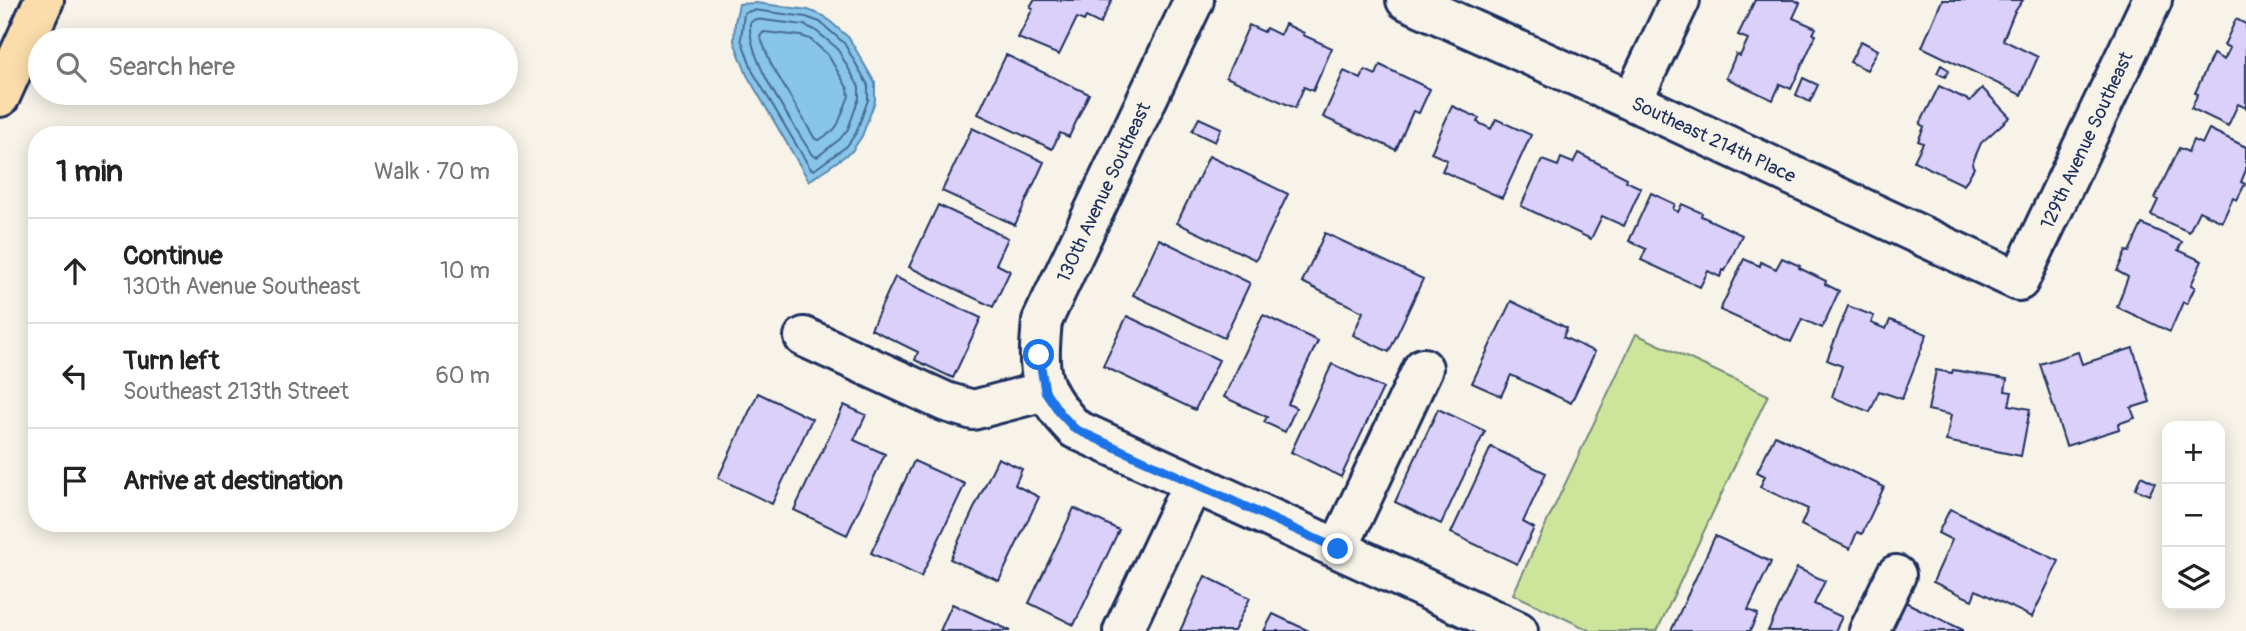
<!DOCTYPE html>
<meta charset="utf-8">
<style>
:root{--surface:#fff;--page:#f6f6f6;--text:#222;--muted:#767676;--line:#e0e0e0}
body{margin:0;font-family:Pangolin,sans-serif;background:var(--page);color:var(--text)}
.controls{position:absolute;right:21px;bottom:21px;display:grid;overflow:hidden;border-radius:14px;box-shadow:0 4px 18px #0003}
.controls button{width:63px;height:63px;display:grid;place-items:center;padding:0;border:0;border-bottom:2px solid var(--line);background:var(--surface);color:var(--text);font:35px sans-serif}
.stop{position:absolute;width:21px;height:21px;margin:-16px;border:5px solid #1a73e8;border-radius:50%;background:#fff}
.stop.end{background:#1a73e8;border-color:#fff;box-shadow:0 2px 7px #0008}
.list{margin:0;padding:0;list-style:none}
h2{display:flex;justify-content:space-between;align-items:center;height:91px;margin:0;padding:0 28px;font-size:30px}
h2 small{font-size:23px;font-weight:400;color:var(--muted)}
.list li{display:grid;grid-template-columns:46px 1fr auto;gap:21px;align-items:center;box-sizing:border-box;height:105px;padding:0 28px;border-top:2px solid var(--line)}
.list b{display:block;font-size:26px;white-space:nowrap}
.list p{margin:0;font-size:23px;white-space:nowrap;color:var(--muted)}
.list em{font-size:23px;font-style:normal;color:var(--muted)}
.icon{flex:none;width:38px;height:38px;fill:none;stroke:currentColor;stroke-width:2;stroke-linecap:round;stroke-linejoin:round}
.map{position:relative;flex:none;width:2246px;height:631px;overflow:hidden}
.search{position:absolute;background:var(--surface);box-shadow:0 4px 18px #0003;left:28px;top:28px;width:490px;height:77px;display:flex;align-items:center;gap:18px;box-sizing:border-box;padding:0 24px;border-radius:38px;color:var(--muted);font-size:26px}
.panel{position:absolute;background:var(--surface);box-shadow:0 4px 18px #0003;left:28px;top:126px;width:490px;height:406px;border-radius:28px}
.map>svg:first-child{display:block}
.green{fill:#cde59b;stroke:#748a7c;stroke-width:2}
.water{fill:#88c5e8;stroke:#5c89b1;stroke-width:2}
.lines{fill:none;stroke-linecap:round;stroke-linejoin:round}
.shore{stroke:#476b95;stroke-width:2}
.building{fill:#dbd0f9;stroke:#1b2f5e;stroke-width:2}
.minor-casing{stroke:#1b2f5e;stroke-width:44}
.major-casing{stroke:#1b2f5e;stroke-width:44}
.minor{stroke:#f7f3e8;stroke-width:38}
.major{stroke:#fbddab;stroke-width:38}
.route{stroke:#1a73e8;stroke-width:9}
.labels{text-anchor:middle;stroke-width:6;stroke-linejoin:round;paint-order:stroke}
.street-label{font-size:19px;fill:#1b2f5e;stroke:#f7f3e8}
</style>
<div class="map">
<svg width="2246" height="631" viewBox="0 0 2246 631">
<rect width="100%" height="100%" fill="#f7f3e8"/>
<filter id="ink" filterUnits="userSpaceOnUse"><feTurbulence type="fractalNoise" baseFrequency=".0143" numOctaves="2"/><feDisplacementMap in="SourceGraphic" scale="14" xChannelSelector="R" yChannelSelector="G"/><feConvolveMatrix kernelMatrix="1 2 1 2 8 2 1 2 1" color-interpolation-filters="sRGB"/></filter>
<g filter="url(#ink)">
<path class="green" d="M1636,334L1768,395L1657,631H1591L1513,594Z"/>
<path class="water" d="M756,3L808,10L824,16L849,38L875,83V101L862,136L852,151L809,181L747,75L734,41L735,22L739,4Z"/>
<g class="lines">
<path class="shore" d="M754,10L806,17L820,22L844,43L868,85V100L856,133L847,146L814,170L810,168L753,72L741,39L744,13Z
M755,19L804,25L815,30L837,48L859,87V98L848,129L840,139L817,157L812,155C792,121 748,62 750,23Z
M764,32L801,36L810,39L828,55L848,89L849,96L838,124L833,131L819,140L815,139L771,64L760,36Z"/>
</g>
<path class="building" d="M1034,0H1112L1100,24L1086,17L1084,21L1077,18L1059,55L1018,38L1033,8L1030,7Z
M1755,0H1794L1800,3L1793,18L1816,28L1813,34L1816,35L1791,89L1780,84L1773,100L1726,78L1736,54L1740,56L1748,39L1738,35Z
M1942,0H2023L2014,13L2003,40L2038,57L2021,95L1922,47Z
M2236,19L2246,24V108L2238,104L2228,126L2191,108L2198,94L2195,93L2213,54L2224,60L2230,48L2224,45Z
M1285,24L1304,33L1303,35L1332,48L1313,91L1304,87L1295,108L1226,77L1249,25L1264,32L1266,28L1280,35Z
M1861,41L1878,50L1867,70L1850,62Z
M1006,55L1089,94L1069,137L1060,133L1052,149L978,114Z
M1380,65L1430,89L1419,113L1413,111L1396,150L1323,117L1344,71L1361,79L1365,70L1376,75Z
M1941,65L1949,70L1945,77L1937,73Z
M1803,78L1818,85L1810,102L1796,95Z
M1939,86L1970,101L1982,88L2010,117L1981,143L1972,164L1974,168L1964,185L1914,161L1923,143L1918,141L1924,127L1920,124Z
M1452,106L1479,118L1477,122L1491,129L1496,119L1531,135L1502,198L1442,171L1447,160L1431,153Z
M1199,118L1221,128L1215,142L1192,131Z
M972,128L1044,162L1015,225L942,191Z
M2209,129L2246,147V170L2241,182L2245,184L2237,200L2233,198L2222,222L2199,211L2189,232L2151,215L2158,200L2155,198L2179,148L2188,152L2193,140L2202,144Z
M1578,153L1627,178L1626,181L1641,188L1624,226L1602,216L1591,239L1521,206L1542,160L1558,166L1561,158L1573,163Z
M1209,156L1288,194L1256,260L1177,223Z
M1651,193L1675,204L1673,209L1678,212L1682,204L1702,213L1701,216L1742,235L1725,271L1723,270L1720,277L1708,271L1700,287L1641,260L1646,249L1629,241Z
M938,205L1008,238L996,264L1010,271L993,307L909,267Z
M2142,224L2182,242L2178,250L2202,261L2191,285L2195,287L2187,304L2183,302L2170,332L2117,307L2128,277L2117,271L2126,251L2129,252Z
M1325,233L1423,279L1389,352L1353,335L1363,312L1302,282Z
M1159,239L1250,283L1224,338L1133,295Z
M1782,258L1800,266L1799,268L1826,281L1825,284L1839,291L1822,328L1802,319L1791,342L1720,310L1744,259L1760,266L1761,262L1776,269Z
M895,277L981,318L953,378L915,360L918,352L871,329Z
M1511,301L1567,328L1563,337L1595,352L1571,403L1511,375L1501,396L1472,383Z
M1848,306L1874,316L1871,323L1886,329L1890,320L1927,334L1902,399L1879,391L1870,412L1832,397L1842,366L1827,360Z
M1263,315L1318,341L1288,404L1296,408L1285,432L1264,422L1267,417L1224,397Z
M1127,316L1219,360L1195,410L1103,366Z
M2133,348L2150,402L2131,408L2135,418L2118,424L2119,429L2066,446L2040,364L2078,352L2082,364Z
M1332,364L1383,388L1341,477L1291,452Z
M1936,370L1952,373L1953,370L2007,379L2005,391L2012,392L2009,405L2030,409L2021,456L1946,441L1951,415L1928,410Z
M758,393L812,419L772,504L718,478Z
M844,405L866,415L854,440L885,454L847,535L794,510Z
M1438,409L1485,431L1441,524L1395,502Z
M1775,435L1884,487L1862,534L1857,532L1850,549L1801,525L1808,509L1760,487L1765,476L1757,472Z
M1491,447L1546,473L1523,522L1534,528L1517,564L1451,533Z
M998,458L1022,469L1015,485L1039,497L999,581L950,559Z
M914,461L965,484L921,577L871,553Z
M2141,476L2155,483L2149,495L2135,489Z
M1074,508L1119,530L1074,625L1029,603Z
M1950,509L2059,561L2032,617L1976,590L1972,600L1933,582L1952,540L1938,533Z
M1715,536L1771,562L1748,610L1758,614L1750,631H1671Z
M1797,568L1825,581L1814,604L1842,617L1835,631H1768Z
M1205,576L1250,598L1234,631H1180Z
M1899,599L1963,630V631H1884Z
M952,604L1011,631H940Z
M1273,614L1309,631H1264Z"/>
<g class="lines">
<defs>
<path id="minor" d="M1194,0L1042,321C1037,373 1038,390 1075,429L1518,631
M1406,0L1632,101L2019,281L2152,0
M1632,101L1680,0
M804,337L946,402L973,410L1045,391
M1338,549L1423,368
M1123,631L1193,483
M1869,631L1896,575"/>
<path id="major" d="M0,97L44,0"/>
</defs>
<use href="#minor" class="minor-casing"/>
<use href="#major" class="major-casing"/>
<use href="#minor" class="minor"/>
<use href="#major" class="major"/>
</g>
</g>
<g class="lines" filter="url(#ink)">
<path class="route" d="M1039,355L1045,391L1060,413L1075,429L1338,549"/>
</g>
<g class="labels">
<g class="street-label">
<text transform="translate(1714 139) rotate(25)" y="7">Southeast 214th Place</text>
<text transform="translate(2086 140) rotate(-65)" y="7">129th Avenue Southeast</text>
<text transform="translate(1103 192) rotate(-65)" y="7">130th Avenue Southeast</text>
</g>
</g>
</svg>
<div class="controls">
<button>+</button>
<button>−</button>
<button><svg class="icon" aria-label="layers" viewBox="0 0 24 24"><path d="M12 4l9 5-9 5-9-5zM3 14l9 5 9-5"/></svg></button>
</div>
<div class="stop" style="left:1039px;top:355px"></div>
<div class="stop end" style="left:1338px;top:549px"></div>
<div class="search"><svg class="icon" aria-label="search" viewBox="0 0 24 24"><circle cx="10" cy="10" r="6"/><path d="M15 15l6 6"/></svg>Search here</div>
<section class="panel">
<h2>1 min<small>Walk · 70 m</small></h2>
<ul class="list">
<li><svg class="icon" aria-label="ahead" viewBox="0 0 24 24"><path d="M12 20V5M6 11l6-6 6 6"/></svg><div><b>Continue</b><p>130th Avenue Southeast</p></div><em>10 m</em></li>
<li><svg class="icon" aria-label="left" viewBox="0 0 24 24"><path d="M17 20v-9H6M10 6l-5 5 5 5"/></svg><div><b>Turn left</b><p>Southeast 213th Street</p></div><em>60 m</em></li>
<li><svg class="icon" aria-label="arrive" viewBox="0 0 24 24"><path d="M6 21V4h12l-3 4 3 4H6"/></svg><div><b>Arrive at destination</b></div></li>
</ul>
</section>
</div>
